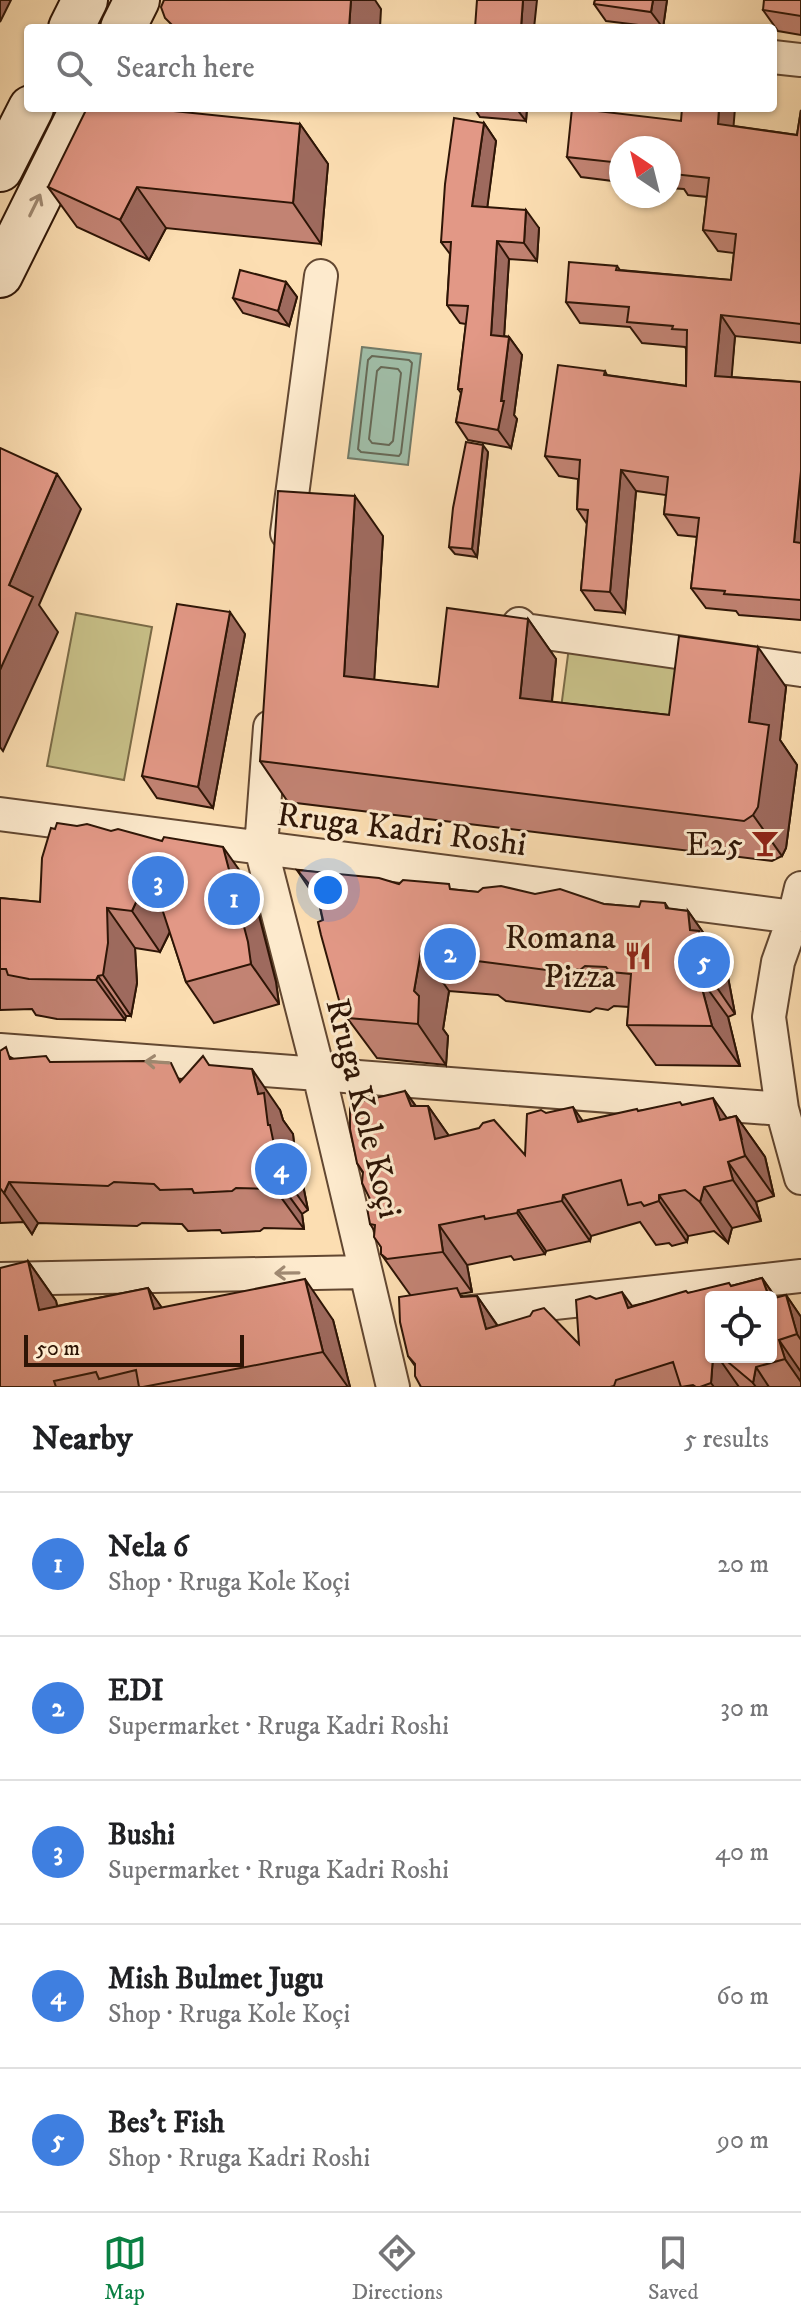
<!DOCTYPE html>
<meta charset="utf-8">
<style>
:root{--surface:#fff;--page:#f6f6f6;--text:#202124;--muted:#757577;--line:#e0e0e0;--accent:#0b8043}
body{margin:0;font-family:"IM FELL DW Pica",serif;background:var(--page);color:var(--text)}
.controls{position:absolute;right:24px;bottom:24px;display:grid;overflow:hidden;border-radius:8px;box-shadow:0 2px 6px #0004}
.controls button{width:72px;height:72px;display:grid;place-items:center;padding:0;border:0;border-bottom:2px solid var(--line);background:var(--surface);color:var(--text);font:40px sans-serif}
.compass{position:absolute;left:609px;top:136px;width:72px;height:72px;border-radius:50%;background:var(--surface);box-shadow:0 2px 6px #0004;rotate:325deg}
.scale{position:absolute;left:24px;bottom:20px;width:220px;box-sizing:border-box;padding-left:8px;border:4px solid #2e1506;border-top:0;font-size:22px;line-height:28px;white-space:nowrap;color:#2e1506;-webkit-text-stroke:6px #fdeacd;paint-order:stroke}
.you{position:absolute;left:328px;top:890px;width:28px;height:28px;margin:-20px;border:6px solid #fff;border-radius:50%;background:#1a73e8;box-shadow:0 0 0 12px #1a73e833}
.badge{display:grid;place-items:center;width:52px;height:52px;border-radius:50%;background:var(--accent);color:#fff;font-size:26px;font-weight:700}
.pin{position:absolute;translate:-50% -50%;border:4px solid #fff;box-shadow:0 2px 8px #0006}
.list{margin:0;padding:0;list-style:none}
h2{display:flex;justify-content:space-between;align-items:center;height:104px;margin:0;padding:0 32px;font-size:34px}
h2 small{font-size:26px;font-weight:400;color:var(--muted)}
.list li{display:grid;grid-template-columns:52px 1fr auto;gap:24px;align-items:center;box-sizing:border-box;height:144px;padding:0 32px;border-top:2px solid var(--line)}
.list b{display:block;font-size:30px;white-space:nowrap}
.list p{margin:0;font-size:26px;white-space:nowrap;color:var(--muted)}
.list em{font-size:26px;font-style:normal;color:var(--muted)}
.icon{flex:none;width:44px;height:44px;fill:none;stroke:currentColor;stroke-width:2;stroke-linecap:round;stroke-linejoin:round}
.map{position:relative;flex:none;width:801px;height:1387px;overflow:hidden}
.search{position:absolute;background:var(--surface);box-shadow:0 2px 6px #0004;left:24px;right:24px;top:24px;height:88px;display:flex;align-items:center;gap:20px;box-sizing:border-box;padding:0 28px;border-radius:8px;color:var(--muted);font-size:30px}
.sheet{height:824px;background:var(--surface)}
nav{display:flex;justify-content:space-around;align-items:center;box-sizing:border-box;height:112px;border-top:2px solid var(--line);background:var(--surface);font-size:22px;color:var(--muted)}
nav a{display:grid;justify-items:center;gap:4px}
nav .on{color:var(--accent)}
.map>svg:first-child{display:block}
.green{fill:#c7bf87;stroke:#7a6a46;stroke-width:2}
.water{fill:#a0bda7;stroke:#727a67;stroke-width:2}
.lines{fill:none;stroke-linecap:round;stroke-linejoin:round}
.shore{stroke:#676956;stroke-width:2}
.street-casing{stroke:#624731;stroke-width:36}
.secondary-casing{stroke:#2e1506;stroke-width:48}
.street{stroke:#fdeacd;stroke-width:32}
.secondary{stroke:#fdeacd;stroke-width:44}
.wall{fill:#c28373;stroke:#2e1506;stroke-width:2;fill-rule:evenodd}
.shaded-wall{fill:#9e6a5e;stroke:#2e1506;stroke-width:2}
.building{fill:#e29886;stroke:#2e1506;stroke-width:2}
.oneway{stroke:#a08a73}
.labels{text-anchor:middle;stroke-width:6;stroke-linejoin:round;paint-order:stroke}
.street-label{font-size:34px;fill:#2e1506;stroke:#fdeacd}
.poi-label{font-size:34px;fill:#2e1506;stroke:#fdeacd;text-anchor:end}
</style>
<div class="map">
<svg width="801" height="1387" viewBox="0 0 801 1387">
<rect width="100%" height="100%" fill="#fcdeb2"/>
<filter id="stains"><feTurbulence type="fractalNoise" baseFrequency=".0025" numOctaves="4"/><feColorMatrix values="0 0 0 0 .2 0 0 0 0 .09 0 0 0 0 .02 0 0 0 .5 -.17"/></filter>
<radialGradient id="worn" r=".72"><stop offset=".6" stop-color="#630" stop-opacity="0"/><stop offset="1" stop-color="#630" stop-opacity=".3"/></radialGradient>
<path class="green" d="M76,613L152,627L124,780L47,766Z
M569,647L698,664L688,744L558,731Z"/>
<path class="water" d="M362,347L421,354L408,465L348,458Z"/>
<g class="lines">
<path class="shore" d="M372,356L409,360L412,363L401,453L399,456L361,452L358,449L368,360Z
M381,367L398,369L401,373L393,441L389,445L372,443L369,439L377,371Z"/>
<defs>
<path id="street" d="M773,57L801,60
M287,533L321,276
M519,624L525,630L801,670
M270,727L261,848L319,1074L393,1387
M0,814L794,917
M801,888L794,917L778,962L769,1017L782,1109L801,1178
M0,1050L782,1109
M0,1279L365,1272
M445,1315L801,1276"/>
<path id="secondary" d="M71,28L85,0
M123,28L137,0
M0,169L31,108
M0,275L83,108"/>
</defs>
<use href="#street" class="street-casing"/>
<use href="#secondary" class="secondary-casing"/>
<use href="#street" class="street"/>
<use href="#secondary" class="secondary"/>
</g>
<path class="wall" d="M595,0H667L663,28L606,21L594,4Z
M801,0V35L778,31L763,10Z
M474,108H527L526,121L480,117Z
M801,110V343L735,336L731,377L801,382V620L739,615L736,611L706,608L691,588L697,537L678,535L664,514L666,495L636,491L625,613L595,610L581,590L587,524L577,509L578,479L559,476L545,456L605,371L607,375L686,386V349L685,347L642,343L630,327L580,323L566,302L617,266L620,270L731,280L734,253L718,251L703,230L707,197L688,195L684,189L669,188V148H621V182L581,177L567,157L734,126L797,135Z
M484,123L496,141L487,207L539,228L537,261L509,259L504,336L509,337L522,355L514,415L517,419L511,448L468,440L456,422L461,393L458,389L466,324L460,323L447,305L450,254L441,242Z
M300,124L328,164L321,244L166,228L149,260L77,227L48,187Z
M286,282L297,297L289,326L243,313L233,298Z
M488,452L477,557L455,554L449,547Z
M383,536L374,680L438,687L528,619L556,659L552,702L669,715L786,687L780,740L797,765L786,848L782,856L772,861L288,802L260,761Z
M245,634L213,808L157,798L142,776Z
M297,870L399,884L478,892L535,894L604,904L639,907L665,903L669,909L688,911L716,951L717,957L727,972L735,1014L728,1017L740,1066L656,1065L627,1025L629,1007L614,1006L608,1010L596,1008L590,1012L506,1001L498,995L449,991L443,1029L448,1036L446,1065L377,1058L342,1011L319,903Z
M252,888L276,982L279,1004L214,1023L186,982L170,932L160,952L135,948L137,983L131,1016H126L125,1020L57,1019L36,1015L32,1009L0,1010V898L40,902Z
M0,1051L14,1059L50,1062L182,1079L209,1065L280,1110L283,1120L293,1134L296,1162L299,1165L308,1210L302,1214L304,1229L264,1228L260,1231L222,1233L220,1230L188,1231L182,1224L142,1223L137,1226L38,1223L32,1234L24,1222L0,1223Z
M405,1091L416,1106H428L449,1136L525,1155L546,1113L583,1121L638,1111L682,1105L727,1118L736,1116L765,1157L774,1196L756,1202L761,1221L732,1228L728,1243L714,1231L688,1236L687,1242L672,1246L669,1243L656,1245L640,1222L591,1236L590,1241L546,1251L545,1254L514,1260L511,1256L467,1265L472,1292L460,1294L463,1297L477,1296L498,1326L579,1344L596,1299L632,1306L688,1293L731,1286L762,1278L776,1298L786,1295L801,1317V1387H421L415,1366L408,1356L411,1296L381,1254V1247L374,1230L370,1224V1199L363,1173L357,1163ZM711,1297L771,1357H711Z
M28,1261L56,1301L57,1306L148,1288L162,1308L333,1320L350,1387H0Z"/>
<path class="shaded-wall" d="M0,0H11L0,22Z
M351,0H375L381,9L380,28H349Z
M523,0H537L534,28H521Z
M653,0H667L663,28L651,12Z
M516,108H527L526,121Z
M719,108H735L732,145L718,124Z
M484,123L496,141L485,225L472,206Z
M300,124L328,164L321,244L293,203Z
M137,187L166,228L149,260L120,220Z
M526,210L539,228L537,261L524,243Z
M497,241L509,259L503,353L491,335Z
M286,282L297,297L289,326L278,311Z
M721,315L735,336L730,397L715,376Z
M509,337L522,355L514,415L517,419L511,448L498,430Z
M483,445L488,452L477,557L472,549Z
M621,470L636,491L625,613L610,592Z
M801,471V552L794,542Z
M57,474L81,509L39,605L58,632L3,751L0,747V670L9,585Z
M355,496L383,536L372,716L344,676Z
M230,612L245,634L213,808L198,787Z
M528,619L556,659L548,738L520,698Z
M758,647L786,687L780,740L797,765L786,848L782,856L753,815L749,722Z
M223,847L252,888L276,982L279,1004L251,964Z
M150,872L179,913L160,952L132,911Z
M107,908L135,948L137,983L131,1016L103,975Z
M688,911L716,951L717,957L727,972L735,1014L707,973L690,930Z
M421,951L449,991L443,1029L448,1036L446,1065L418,1024L414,991Z
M98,976L126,1016L125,1020L96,980Z
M699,977L728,1017L740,1066L712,1026Z
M252,1069L280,1110L283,1120L293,1134L296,1162L299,1165L308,1210L279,1169L268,1125L258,1094Z
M405,1091L433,1131L428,1106L456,1146L463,1180L411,1106Z
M713,1098L742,1140L736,1116L765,1157L774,1196L720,1120Z
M573,1107L601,1147L578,1122Z
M728,1162L756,1202L761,1221L733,1180Z
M273,1174L302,1214L304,1229L275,1189Z
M9,1182L38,1223L32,1234L4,1193Z
M704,1187L732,1228L728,1243L700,1202Z
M563,1195L591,1236L590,1241L562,1201Z
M659,1195L688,1236L687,1242L659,1201Z
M518,1210L546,1251L545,1254L517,1213Z
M439,1225L467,1265L472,1292L443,1252Z
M28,1261L56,1301L67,1351L39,1310Z
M762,1278L790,1318L771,1301V1297H769Z
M305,1279L333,1320L350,1387H348L323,1352Z
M148,1288L176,1328L154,1309Z
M622,1292L651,1332L628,1308Z
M786,1295L801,1317V1340L797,1334Z
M477,1296L505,1337L486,1329Z
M779,1340L801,1372V1382L785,1359Z
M713,1357H718L739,1387H714L711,1383Z
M756,1367L769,1387H756L753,1383Z"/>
<path class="building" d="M164,0H351L349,28H177L173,26L165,18L161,7Z
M477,0H523L521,28H475Z
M595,0H653L651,12L594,4Z
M764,0H801V16L763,10Z
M87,108H144L300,124L293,203L137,187L120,220L48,187Z
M572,108L681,121L682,108H719L718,124L797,135L801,110V324L721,315L715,376L801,382V471L794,542L801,543V600L724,594L725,591L691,588L699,518L664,514L668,477L621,470L610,592L581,590L588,510L577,509L580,460L545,456L558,365L605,371L604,375L686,386L687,330L672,329L673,326L627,322L629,307L566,302L569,262L617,266L616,270L731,280L736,234L703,230L709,178L673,174L674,169L669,168V148H621V163L567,157Z
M454,118L484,123L472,206L526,210L524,243L497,241L491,335L509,337L501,401H504L498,430L456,422L462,389H458L468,306L447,305L451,242H441L445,184Z
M240,270L286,282L278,311L233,298Z
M466,442L483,445L472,549L449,547L453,508Z
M0,448L57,474L9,585L33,597L0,670Z
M278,491L355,496L344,676L438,687L447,608L528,619L520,698L669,715L679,636L758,647L749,722L769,725L758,807L753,815L744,821L260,761Z
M177,604L230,612L198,787L142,776Z
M57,823L77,826L87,824L111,831L118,829L162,841L164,837L223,847L248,942L251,964L186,982L150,872L132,911L107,908L108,943L103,975L98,976L96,980L29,979L8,975L6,969H0V898L40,902L42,858L51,828L55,829Z
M297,870L379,878L399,884L403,880L449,884L450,889L478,892L483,888L501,886L535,894L560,889L604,904L639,907L641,901L665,903L666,908L688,911L690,930L699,931L707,973L699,977L712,1026L627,1025L631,974L610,972L606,967L585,966L580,970L567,968L562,972L477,961L469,955L421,951L414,991L419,996L418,1024L348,1018L346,1012L342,1011L321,935L318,922L323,920L317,893Z
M6,1047L10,1059L46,1056L50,1062L145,1061L171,1063L180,1082L203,1056L209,1065L252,1069L258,1094L264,1093L268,1125H270L279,1169L273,1174L275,1189L236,1188L232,1191L194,1193L192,1189L160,1190L154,1184L114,1182L108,1186L9,1182L4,1193L0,1188V1051Z
M405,1091L411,1106H428L435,1139L479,1128L483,1123L494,1120L525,1155L527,1114L541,1110L546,1113L573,1107L578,1122L637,1109L638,1111L680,1102L682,1105L713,1098L720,1120L736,1116L745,1156L728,1162L733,1180L704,1187L700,1202L685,1190L659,1195V1201L644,1206L641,1202L628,1205L621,1180L563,1195L562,1201L518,1210L517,1213L485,1219L484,1216L439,1225L443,1252L387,1259L381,1254V1247L374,1237L375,1225L370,1224L367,1208L370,1199L362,1183L363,1172L357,1163L350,1129V1104Z
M28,1261L39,1310L148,1288L154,1309L305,1279L323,1352L143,1387H139L136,1370L99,1379L96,1372L54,1381L56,1387H0V1268Z
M762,1278L769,1297H711V1357H713L711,1383L700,1387H696L693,1385L681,1387L673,1362L616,1380L614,1386L610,1387H421L415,1376V1364L408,1356L400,1322L399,1297L457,1288L461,1297L477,1296L486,1329L530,1316L533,1311L544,1308L579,1344L576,1300L590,1296L596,1299L622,1292L628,1308L686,1291L688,1293L729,1283L731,1286Z
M786,1295L797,1334L779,1340L785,1359L756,1367L753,1383L722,1357H771V1299Z"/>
<defs><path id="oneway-shaft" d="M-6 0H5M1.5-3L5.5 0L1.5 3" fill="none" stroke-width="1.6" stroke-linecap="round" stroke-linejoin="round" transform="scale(2)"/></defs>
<g class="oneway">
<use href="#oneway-shaft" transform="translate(35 205) rotate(-64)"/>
<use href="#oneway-shaft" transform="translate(157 1062) rotate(-176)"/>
<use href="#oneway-shaft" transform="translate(287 1273) rotate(179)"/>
</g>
<defs>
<symbol id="bar-bare" viewBox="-9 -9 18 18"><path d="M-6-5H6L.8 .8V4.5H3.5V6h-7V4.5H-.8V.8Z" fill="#8f2418" stroke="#fdeacd" stroke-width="2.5" paint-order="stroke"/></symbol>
<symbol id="restaurant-bare" viewBox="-9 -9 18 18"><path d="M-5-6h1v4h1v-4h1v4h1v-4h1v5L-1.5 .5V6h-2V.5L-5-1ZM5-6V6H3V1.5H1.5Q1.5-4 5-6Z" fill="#8f2418" stroke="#fdeacd" stroke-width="2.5" paint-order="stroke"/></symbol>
</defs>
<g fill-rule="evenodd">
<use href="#bar-bare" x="745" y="823" width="40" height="40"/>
<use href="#restaurant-bare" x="618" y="936" width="40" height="40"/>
</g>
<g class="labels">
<g class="street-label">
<text transform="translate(402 828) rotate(7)" y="12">Rruga Kadri Roshi</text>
<text transform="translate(365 1108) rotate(76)" y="12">Rruga Kole Koçi</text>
</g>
<g class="poi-label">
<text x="743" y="855">E25</text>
<text x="616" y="948">Romana<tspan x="616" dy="39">Pizza</tspan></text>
</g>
</g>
<rect width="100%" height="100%" filter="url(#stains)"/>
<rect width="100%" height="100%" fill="url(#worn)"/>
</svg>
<div class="controls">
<button><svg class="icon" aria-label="locate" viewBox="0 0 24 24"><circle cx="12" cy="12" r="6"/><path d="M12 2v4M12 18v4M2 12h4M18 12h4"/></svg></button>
</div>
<svg class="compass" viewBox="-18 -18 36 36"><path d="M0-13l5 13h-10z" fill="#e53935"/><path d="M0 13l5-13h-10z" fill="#757577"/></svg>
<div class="scale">50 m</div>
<div class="you"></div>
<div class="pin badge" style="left:234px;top:899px;background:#3f7fe0">1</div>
<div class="pin badge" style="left:450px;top:954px;background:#3f7fe0">2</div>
<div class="pin badge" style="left:158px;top:882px;background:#3f7fe0">3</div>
<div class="pin badge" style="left:281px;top:1169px;background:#3f7fe0">4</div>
<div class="pin badge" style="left:704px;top:962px;background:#3f7fe0">5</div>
<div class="search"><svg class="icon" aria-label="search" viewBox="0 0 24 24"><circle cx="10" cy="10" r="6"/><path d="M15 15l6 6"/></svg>Search here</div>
</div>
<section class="sheet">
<h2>Nearby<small>5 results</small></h2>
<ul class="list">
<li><span class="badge" style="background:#3f7fe0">1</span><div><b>Nela 6</b><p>Shop · Rruga Kole Koçi</p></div><em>20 m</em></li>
<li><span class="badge" style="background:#3f7fe0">2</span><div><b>EDI</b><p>Supermarket · Rruga Kadri Roshi</p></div><em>30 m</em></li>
<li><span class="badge" style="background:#3f7fe0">3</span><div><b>Bushi</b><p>Supermarket · Rruga Kadri Roshi</p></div><em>40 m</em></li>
<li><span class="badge" style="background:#3f7fe0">4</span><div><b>Mish Bulmet Jugu</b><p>Shop · Rruga Kole Koçi</p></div><em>60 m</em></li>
<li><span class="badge" style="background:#3f7fe0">5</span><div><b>Bes't Fish</b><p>Shop · Rruga Kadri Roshi</p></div><em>90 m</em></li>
</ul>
</section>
<nav>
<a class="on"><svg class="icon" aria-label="map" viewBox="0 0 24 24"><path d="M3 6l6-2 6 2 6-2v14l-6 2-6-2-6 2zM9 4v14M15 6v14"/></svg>Map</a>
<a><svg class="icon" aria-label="directions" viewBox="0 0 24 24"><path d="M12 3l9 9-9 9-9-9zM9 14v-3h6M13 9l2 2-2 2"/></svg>Directions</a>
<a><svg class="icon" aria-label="saved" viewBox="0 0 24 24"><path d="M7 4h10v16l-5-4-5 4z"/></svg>Saved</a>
</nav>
